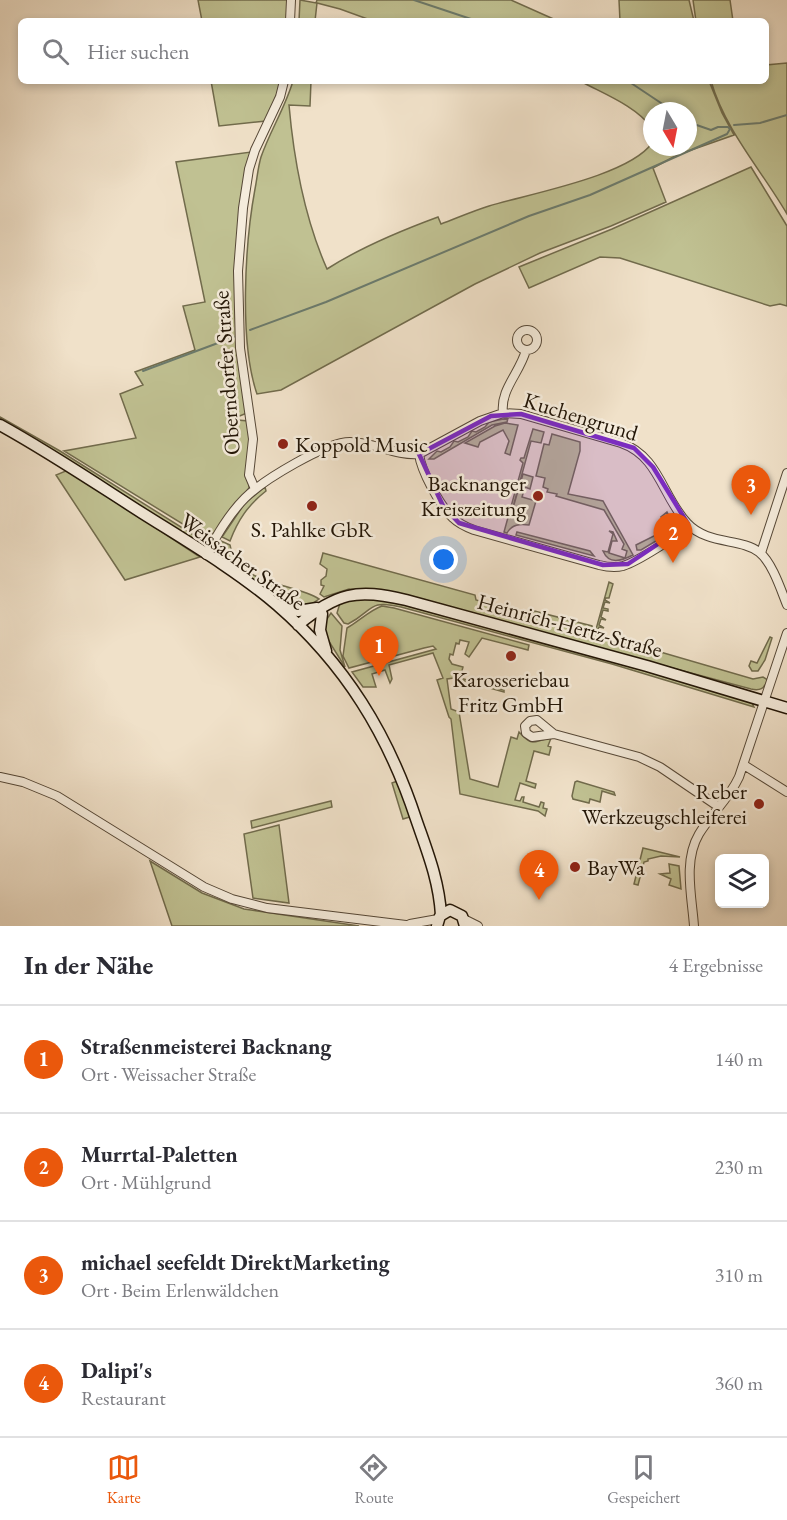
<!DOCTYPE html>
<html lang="de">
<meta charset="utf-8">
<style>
:root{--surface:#fff;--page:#f2f2f3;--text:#2b2b33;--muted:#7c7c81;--line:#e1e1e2;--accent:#ea580c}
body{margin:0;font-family:"EB Garamond",serif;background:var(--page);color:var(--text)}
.controls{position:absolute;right:18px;bottom:18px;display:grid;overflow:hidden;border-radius:9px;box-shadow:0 3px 9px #0003}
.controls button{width:54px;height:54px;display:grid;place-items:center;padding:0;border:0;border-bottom:2px solid var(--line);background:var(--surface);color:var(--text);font:30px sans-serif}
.compass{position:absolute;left:643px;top:102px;width:54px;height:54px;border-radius:50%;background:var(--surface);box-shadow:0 3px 9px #0003;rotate:170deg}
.you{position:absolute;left:444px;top:560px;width:21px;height:21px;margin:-15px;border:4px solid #fff;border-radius:50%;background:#1a73e8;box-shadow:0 0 0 9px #1a73e833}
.badge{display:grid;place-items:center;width:39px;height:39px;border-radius:50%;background:var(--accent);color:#fff;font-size:20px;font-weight:700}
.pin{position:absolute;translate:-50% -50px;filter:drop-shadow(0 2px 3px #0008)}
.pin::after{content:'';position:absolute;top:32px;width:21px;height:18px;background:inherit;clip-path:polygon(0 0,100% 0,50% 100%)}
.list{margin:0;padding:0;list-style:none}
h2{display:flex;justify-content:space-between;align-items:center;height:78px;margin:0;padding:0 24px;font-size:26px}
h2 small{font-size:20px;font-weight:400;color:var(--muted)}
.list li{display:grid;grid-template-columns:39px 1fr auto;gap:18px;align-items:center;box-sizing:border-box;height:108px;padding:0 24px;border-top:2px solid var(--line)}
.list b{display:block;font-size:22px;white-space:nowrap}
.list p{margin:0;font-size:20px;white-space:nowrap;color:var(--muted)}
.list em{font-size:20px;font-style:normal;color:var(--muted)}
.icon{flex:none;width:33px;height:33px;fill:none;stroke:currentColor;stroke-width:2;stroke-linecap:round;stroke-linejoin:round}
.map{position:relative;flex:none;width:787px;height:926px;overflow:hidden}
.search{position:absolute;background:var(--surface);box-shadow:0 3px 9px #0003;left:18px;right:18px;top:18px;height:66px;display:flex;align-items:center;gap:15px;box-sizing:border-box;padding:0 21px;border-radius:9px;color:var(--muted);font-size:22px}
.sheet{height:510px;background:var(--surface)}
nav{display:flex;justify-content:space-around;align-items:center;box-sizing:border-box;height:84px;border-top:2px solid var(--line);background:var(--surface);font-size:16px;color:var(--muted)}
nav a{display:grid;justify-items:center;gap:3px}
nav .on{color:var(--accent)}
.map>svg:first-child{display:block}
.green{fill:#c0c192;stroke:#716b4c;stroke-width:1.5}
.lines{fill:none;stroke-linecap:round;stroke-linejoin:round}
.stream{stroke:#6b7a6c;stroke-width:2}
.street-casing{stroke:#564837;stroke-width:10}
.secondary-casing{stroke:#221506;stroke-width:13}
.street{stroke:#f5ecdc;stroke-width:8}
.secondary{stroke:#f5ecdc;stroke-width:10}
.marked{fill:#7b2cbf;fill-opacity:0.2;stroke:#7b2cbf;stroke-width:4.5;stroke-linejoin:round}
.poi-dot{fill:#8f2418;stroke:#f5ecdc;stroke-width:2}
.labels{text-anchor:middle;stroke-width:5;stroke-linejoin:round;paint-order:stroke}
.street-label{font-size:22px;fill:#221506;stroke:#f5ecdc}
.poi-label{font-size:22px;fill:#221506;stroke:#f5ecdc;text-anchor:start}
</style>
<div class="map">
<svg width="787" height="926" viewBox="0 0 787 926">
<rect width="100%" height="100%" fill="#f0e1c9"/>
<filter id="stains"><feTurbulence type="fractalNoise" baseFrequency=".00333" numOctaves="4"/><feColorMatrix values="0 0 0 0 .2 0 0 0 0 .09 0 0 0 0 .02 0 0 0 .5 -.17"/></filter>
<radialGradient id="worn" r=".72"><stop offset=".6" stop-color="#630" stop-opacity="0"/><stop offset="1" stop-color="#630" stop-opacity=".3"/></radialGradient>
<path class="green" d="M198,0H289L288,21H202Z
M300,0L316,3L317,0H511L558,21H373L340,9L317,3L315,21H299Z
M619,0H689L694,21H620Z
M693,0H730L733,21H696Z
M787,63V214C762,171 725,130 711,81H766V65Z
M211,81H282L266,121L219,126Z
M293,81H311L310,106L289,105C294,162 304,217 327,269C361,247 400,231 438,217L441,224C457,218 473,211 489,206C528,194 629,176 652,143V147H688V111H652V128C636,106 604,94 580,81H709L722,113L734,135L677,155L653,168L666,202L611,226L540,253L475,284L281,390L257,394C239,342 245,243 255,189C257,179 258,167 261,157C270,131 285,108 293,81Z
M251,152C245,202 236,253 235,303C235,340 241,377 247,413L237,417V420L249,421V488L215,533L199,534L64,451L136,438L120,394L143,385L135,372L195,350L183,306L205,302L176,162Z
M751,167L787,226V306L780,304L770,306L620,258L600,257L529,288L519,267L612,229Z
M0,417L60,451L192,534L200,537H213L206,543L195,541L0,421Z
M508,418L507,422L492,425L434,459H429L437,451L441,452L450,447L454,441L458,442L468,437L472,431L476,432L485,427L489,422Z
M505,423L518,425L510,455L505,453L509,441L503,430L480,442L478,447L465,443L495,426Z
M533,429L544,432L541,443L531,441L510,518L523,474L533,477L530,489L525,487L522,497L536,501L529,525C520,524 512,524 507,533L504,532L523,463L520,460L521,458H524Z
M552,434L580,442V451L568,494L603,501L633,555C621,561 609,565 603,551L608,552L613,534L609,531L613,532L617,541H612L609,553L625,558L627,551L622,549L624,544L604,510L556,496L557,494L547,492L548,489L543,487L545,478L536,476L544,444L549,445Z
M68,470L200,557L125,580L56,475Z
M265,487L266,491C248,505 238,520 230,541L222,537L245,503Z
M667,512L674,525L671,532L641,550H637L636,545L668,529L661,517Z
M517,532L590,551L594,556L516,535Z
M221,541L230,545C237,586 293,582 319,599L310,605L282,601L223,558L218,549Z
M323,553L475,595L476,600L532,615L534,611L592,626L595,633L609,582L613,584L609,598H606L605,600L610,603L605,602L603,608L608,609V611L603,610L601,617L606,620L601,619L599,625L604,628L599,627L597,631L603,633L602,635L753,679L763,677L768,680C764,689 760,691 751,689L380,590L349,589L324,597L320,594L324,586L321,585V580L326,576L327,569L320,564Z
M373,596L618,660L752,703L754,707L612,664L401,607C367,599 374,611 348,624L344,623L337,613L340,603L348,600Z
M382,606L394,608L529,645L528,650L482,638L469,657L465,654L469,642L460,640L459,644L456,643L453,655L450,654L449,659L452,664L463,667L460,678L504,690V692L454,678L447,679L451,709L459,712L470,779L498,787L511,737L517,739L519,732C534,748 532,741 551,738L548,746L551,747L549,755L534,751L526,781L536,784L535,788L520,783L515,800L520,801L522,797H524L523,802L539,807L541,802L544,803L543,808L547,809L545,816L538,811L460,794L451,719L449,717L437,680L443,678L433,653L389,665L392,679L390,683L385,670L372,674L376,687H363L352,672L436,649L433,646L424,648L349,668L343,656L347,628C358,622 370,610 382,606Z
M331,613L342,626L340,650L345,667L325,635V619H327Z
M770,637L772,638L765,660L758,671H752L749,666L751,661L757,663Z
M400,780L413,816L403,819L392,783Z
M577,781L614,792L615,795L602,791L600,802L590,799L589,803L573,799L572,796L575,782Z
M331,801L332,807L252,828L251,821Z
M279,825L289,903L253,898L244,834Z
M643,848L680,857L661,856L648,859V861L644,862L638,885L634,884Z
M150,861L202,893L244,909L359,926H172Z
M669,864L679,866L681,889L669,885L671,879L660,874L670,873Z"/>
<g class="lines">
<path class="stream" d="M414,0L477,21
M628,81L673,111
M734,125L760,123L787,115
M250,330L326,302L529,216L590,195L727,134L730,129L728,127H718L711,130L688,122
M143,371L234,337
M219,546L222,557L286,603"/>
<defs>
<path id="street" d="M290,21L291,0
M517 340a10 10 0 1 1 20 0a10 10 0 1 1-20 0Z
M503,413C500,389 520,373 526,350
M419,454C421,471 440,506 453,518C459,524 466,527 474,530L599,565C607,567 615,568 623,566C636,562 681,535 688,524
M255,489L249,475L253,439L240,348L238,271L243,208L249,169L255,150L280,97L284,81
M761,553L787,473
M206,555C217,535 229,514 245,498C263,480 326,442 350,442C374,442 395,456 419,454L480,421L503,413L521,414L621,443C659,456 662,496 687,523C707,545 741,538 759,552C772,562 781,590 787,605
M554,734L537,720L530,721L525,726L526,733L532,737L554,734L639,757L660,767L719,807
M744,765L787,792
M0,777L23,782L57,796L204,887L232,899L267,908L414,926
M464,919L478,926
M410,924L438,919
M694,926C692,897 683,861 699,834C711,814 729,799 739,777L787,633"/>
<path id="secondary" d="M0,425C49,452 95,483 142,513C188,542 236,570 277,605C345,664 388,734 416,819C427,851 439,880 441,915
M280,606L298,611L317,608
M322,614L320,630L326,651
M298,625C337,593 356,588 406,600L647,666L787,708
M437,926L440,916L450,910L462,916L465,926"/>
</defs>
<use href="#street" class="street-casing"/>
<use href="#secondary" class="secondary-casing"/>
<use href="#street" class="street"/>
<use href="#secondary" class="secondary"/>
</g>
<path class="marked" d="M521,414L634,448L653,467L688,524L628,564L603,565L459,523L443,506L419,454L491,416Z"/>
<g class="poi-dot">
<circle cx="283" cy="444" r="6"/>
<circle cx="538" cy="496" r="6"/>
<circle cx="312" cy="506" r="6"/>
<circle cx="511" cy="656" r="6"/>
<circle cx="759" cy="804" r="6"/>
<circle cx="575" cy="867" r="6"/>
</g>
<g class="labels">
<g class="street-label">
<text transform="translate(226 373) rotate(-94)" y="8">Oberndorfer Straße</text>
<text transform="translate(581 416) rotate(17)" y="8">Kuchengrund</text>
<text transform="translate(243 561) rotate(36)" y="8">Weissacher Straße</text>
<text transform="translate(570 625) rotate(15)" y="8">Heinrich-Hertz-Straße</text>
</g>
<g class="poi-label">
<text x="295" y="452">Koppold Music</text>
<text x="526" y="491" text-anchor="end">Backnanger<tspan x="526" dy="25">Kreiszeitung</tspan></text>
<text x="312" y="537" text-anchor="middle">S. Pahlke GbR</text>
<text x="511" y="687" text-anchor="middle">Karosseriebau<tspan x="511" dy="25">Fritz GmbH</tspan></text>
<text x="747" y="799" text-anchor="end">Reber<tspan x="747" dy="25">Werkzeugschleiferei</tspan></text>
<text x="587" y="875">BayWa</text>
</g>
</g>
<rect width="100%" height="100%" filter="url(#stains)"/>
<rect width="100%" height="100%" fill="url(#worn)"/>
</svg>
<div class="controls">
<button><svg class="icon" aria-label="layers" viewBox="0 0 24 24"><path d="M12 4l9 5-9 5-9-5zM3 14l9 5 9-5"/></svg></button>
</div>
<svg class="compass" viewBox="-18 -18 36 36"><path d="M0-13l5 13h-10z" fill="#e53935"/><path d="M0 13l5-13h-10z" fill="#7c7c81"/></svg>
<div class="you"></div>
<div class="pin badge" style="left:379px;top:676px">1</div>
<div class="pin badge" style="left:673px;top:563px">2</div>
<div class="pin badge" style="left:751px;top:515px">3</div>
<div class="pin badge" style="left:539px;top:900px">4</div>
<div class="search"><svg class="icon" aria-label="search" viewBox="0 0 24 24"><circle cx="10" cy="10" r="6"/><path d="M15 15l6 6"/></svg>Hier suchen</div>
</div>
<section class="sheet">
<h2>In der Nähe<small>4 Ergebnisse</small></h2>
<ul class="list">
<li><span class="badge">1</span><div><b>Straßenmeisterei Backnang</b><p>Ort · Weissacher Straße</p></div><em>140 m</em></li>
<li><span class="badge">2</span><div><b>Murrtal-Paletten</b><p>Ort · Mühlgrund</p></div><em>230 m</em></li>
<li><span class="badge">3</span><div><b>michael seefeldt DirektMarketing</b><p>Ort · Beim Erlenwäldchen</p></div><em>310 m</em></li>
<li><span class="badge">4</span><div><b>Dalipi's</b><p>Restaurant</p></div><em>360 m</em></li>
</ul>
</section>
<nav>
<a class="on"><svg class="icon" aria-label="map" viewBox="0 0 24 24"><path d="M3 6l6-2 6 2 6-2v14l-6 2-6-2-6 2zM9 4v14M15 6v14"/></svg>Karte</a>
<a><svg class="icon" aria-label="directions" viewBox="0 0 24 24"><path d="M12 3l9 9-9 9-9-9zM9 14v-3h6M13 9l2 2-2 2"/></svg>Route</a>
<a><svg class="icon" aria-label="saved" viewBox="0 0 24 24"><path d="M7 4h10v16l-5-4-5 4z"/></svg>Gespeichert</a>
</nav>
